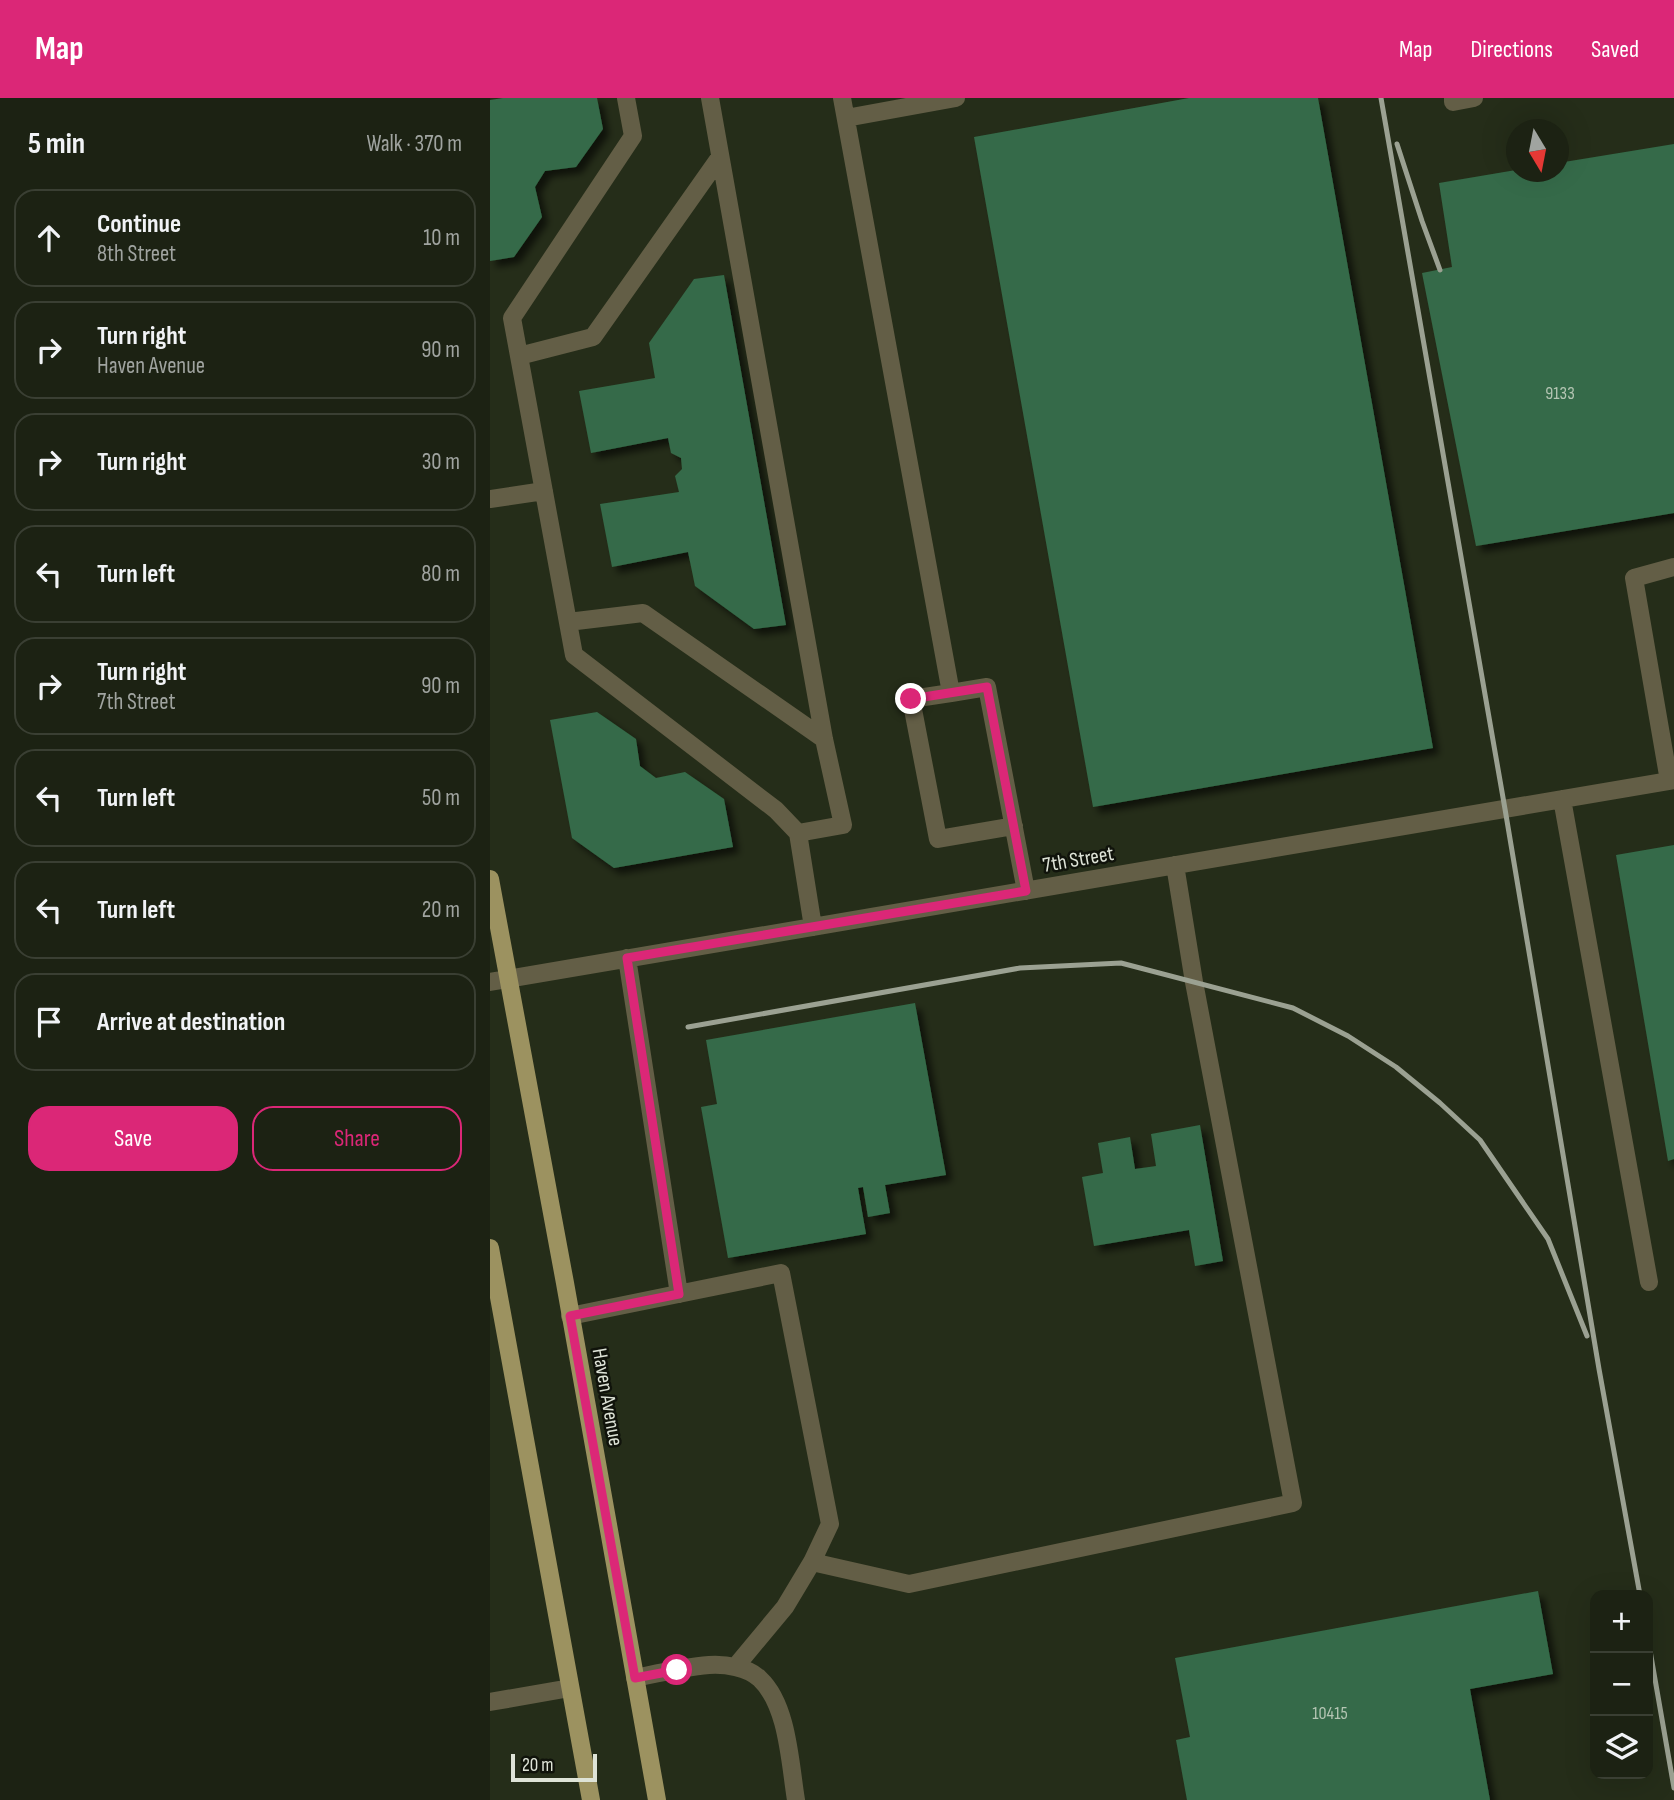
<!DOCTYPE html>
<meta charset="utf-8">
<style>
:root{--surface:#1c2213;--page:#252a1c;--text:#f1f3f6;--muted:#a0a4a0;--line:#3a3f33;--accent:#db2777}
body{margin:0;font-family:"Sofia Sans Condensed",sans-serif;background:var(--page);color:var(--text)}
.controls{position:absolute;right:21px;bottom:21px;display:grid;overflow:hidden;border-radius:14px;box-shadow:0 7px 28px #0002}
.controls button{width:63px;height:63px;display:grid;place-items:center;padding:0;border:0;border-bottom:2px solid var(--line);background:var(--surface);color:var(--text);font:35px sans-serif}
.compass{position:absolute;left:1016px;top:21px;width:63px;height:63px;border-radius:50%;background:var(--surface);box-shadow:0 7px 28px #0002;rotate:170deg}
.scale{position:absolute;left:21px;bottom:18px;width:86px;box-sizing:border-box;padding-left:7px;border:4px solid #dee3d7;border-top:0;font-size:19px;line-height:24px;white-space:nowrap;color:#dee3d7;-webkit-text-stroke:5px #10130b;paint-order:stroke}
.stop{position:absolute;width:21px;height:21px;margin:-16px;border:5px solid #db2777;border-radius:50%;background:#fff}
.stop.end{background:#db2777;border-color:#fff;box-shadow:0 2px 7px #0008}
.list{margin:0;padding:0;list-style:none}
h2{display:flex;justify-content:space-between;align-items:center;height:91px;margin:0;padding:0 28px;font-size:30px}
h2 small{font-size:23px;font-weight:400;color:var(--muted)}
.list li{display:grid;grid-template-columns:46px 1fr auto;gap:21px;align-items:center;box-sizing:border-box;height:98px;margin:0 14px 14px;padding:0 14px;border:2px solid var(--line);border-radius:21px}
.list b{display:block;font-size:26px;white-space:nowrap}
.list p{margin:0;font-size:23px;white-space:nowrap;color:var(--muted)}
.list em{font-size:23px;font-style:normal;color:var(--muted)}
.actions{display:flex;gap:14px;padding:21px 28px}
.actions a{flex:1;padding:16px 0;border:2px solid var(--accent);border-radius:21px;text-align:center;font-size:24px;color:var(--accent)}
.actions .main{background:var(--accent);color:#fff}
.icon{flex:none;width:38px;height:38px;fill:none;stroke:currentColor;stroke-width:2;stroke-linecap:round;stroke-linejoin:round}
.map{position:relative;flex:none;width:1184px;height:1702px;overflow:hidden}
header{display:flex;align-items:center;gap:42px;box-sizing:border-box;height:98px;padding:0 35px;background:var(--accent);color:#fff}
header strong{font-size:33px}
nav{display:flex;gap:38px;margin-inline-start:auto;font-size:24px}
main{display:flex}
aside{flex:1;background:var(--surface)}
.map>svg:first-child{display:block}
.building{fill:#346b48;filter:url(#shadow)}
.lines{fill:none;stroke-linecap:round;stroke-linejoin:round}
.minor{stroke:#635e46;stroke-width:18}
.major{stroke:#9c9260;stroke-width:18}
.rail{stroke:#9ba192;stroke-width:5}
.route{stroke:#db2777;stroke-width:9}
.labels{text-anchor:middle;stroke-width:5;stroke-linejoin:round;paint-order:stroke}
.number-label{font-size:18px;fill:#b4c5b3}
.street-label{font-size:21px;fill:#dee3d7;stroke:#10130b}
</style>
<header>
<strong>Map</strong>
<nav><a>Map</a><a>Directions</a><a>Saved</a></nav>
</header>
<main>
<aside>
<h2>5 min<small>Walk · 370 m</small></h2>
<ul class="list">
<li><svg class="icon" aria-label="ahead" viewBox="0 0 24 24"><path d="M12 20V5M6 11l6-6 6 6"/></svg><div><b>Continue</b><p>8th Street</p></div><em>10 m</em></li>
<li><svg class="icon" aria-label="right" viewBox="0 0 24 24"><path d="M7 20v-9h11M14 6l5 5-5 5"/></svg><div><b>Turn right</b><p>Haven Avenue</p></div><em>90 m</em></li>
<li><svg class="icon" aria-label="right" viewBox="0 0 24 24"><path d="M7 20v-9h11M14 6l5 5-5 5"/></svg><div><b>Turn right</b></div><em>30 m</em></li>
<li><svg class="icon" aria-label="left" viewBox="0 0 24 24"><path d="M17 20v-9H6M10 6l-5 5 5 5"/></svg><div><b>Turn left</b></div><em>80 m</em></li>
<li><svg class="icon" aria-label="right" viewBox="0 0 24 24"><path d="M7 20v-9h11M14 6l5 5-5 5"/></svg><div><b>Turn right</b><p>7th Street</p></div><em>90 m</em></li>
<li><svg class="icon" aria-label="left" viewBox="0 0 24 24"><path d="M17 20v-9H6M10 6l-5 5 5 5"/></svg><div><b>Turn left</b></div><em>50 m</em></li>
<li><svg class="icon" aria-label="left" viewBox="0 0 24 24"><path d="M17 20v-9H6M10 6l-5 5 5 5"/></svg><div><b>Turn left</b></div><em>20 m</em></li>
<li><svg class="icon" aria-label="arrive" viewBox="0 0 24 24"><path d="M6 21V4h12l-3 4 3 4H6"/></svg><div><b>Arrive at destination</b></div></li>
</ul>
<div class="actions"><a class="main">Save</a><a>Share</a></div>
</aside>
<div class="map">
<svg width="1184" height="1702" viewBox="0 0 1184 1702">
<defs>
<filter id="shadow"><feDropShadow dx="6" dy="6" stdDeviation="3.5" flood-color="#0009"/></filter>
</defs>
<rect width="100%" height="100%" fill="#252d19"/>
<path class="building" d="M13,0H107L113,31L86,69L55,73L45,89L52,119L24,159L0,163V2Z
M699,0H828L943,650L603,709L484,39Z
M1184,46V415L986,448L932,175L962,169L949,85L1026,72V74H1068V65Z
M234,177L296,527L264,531L205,488L198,454L122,469L110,406L189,394L185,378L192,371L191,360L181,355L178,340L101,355L89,293L165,280L159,245L204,181Z
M107,614L146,641L150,668L166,680L195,674L234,701L243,749L124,770L82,740L60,622Z
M1184,747V1061L1178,1063L1126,757Z
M425,905L456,1077L395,1087L400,1115L378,1119L373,1089L368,1090L376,1136L238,1160L211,1009L227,1006L216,942Z
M710,1027L733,1163L705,1168L699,1132L604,1148L592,1079L613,1075L608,1045L640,1039L645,1071L666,1068L661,1036Z
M1048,1493L1063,1576L980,1591L1000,1702H697L686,1642L700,1639L685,1560Z"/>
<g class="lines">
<path class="minor" d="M136,0L143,38L22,220L84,557L286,712L308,735L353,727L334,641L220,0
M352,0L461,595L497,589L536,793
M963,0V4L984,0
M356,20L466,0
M29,258L103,239L230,59
M0,401L54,393
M78,524L153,515L334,641
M461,595L421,601L448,741L524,728
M1179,683L1144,480L1184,469
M1072,701L1159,1184
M308,735L323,829
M137,860L189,1196
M0,884L1184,682
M80,1218L291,1175L340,1426L322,1464L295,1509L246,1568
M322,1464L419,1486L803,1405L704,884L685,767
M145,1580C169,1575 194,1569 219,1567C235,1566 258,1569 270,1581C298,1607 300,1666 306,1702
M0,1604L80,1590"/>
<path class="major" d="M0,781L75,1185L167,1702
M0,1150L101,1702"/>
<path class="rail" d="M891,0L1015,711L1109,1271L1150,1497
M907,46L932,123L950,172
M198,929L530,870L631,865L803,910L858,938L906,969L950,1005L990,1042L1058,1141L1097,1238
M1158,1541L1184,1690"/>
</g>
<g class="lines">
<path class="route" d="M187,1572L145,1580L80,1218L189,1196L137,860L536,793L497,589L421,601"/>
</g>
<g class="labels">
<g class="number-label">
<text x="1070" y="301">9133</text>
<text x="840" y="1621">10415</text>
</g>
<g class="street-label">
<text transform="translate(588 761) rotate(-10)" y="7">7th Street</text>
<text transform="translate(118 1299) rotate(80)" y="7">Haven Avenue</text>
</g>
</g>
</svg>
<div class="controls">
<button>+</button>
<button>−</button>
<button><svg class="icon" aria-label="layers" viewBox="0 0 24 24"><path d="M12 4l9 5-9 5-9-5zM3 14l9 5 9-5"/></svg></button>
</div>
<svg class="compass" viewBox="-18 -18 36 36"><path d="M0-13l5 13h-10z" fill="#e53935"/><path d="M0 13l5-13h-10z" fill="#a0a4a0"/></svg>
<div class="scale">20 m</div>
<div class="stop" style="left:187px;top:1572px"></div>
<div class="stop end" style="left:421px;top:601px"></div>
</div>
</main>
